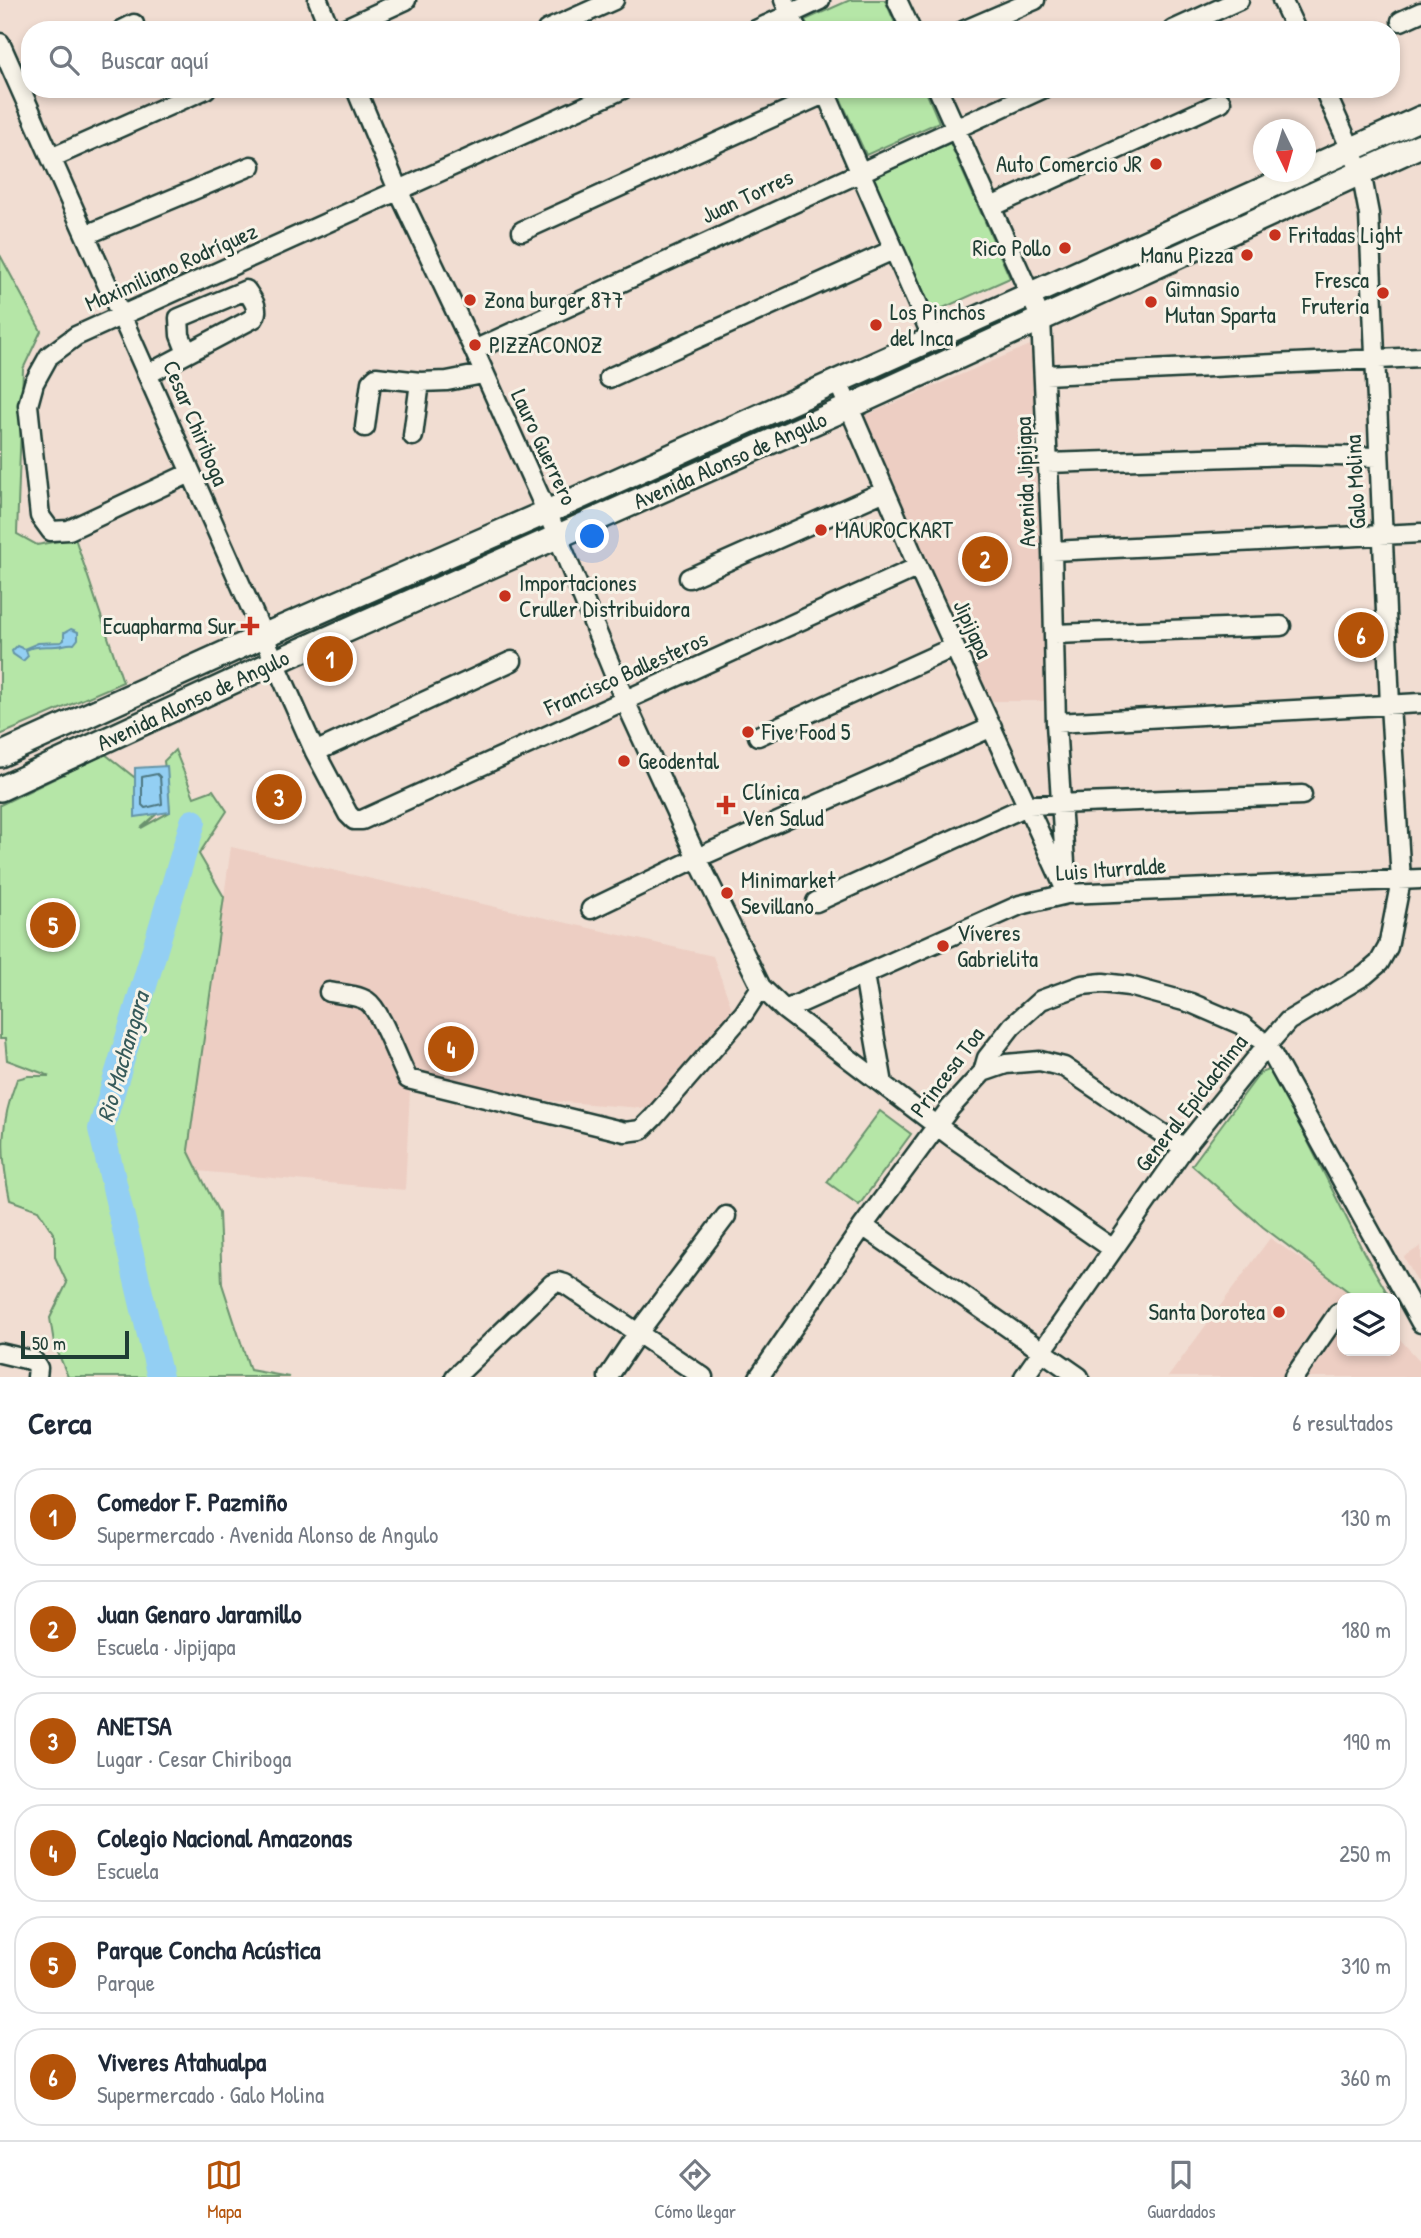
<!DOCTYPE html>
<html lang="es">
<meta charset="utf-8">
<style>
:root{--surface:#fff;--page:#f6f6f7;--text:#1f2937;--muted:#747a83;--line:#e0e1e3;--accent:#b45309}
body{margin:0;font-family:"Patrick Hand",sans-serif;background:var(--page);color:var(--text)}
.controls{position:absolute;right:21px;bottom:21px;display:grid;overflow:hidden;border-radius:14px;box-shadow:0 4px 10px #0003}
.controls button{width:63px;height:63px;display:grid;place-items:center;padding:0;border:0;border-bottom:2px solid var(--line);background:var(--surface);color:var(--text);font:35px sans-serif}
.compass{position:absolute;left:1253px;top:119px;width:63px;height:63px;border-radius:50%;background:var(--surface);box-shadow:0 4px 10px #0003;rotate:175deg}
.scale{position:absolute;left:21px;bottom:18px;width:108px;box-sizing:border-box;padding-left:7px;border:4px solid #1f3d34;border-top:0;font-size:19px;line-height:24px;white-space:nowrap;color:#1f3d34;-webkit-text-stroke:5px #f7f3e8;paint-order:stroke}
.you{position:absolute;left:593px;top:537px;width:24px;height:24px;margin:-18px;border:5px solid #fff;border-radius:50%;background:#1a73e8;box-shadow:0 0 0 10px #1a73e833}
.badge{display:grid;place-items:center;width:46px;height:46px;border-radius:50%;background:var(--accent);color:#fff;font-size:23px;font-weight:700}
.pin{position:absolute;translate:-50% -50%;border:4px solid #fff;box-shadow:0 2px 7px #0006}
.list{margin:0;padding:0;list-style:none}
h2{display:flex;justify-content:space-between;align-items:center;height:91px;margin:0;padding:0 28px;font-size:30px}
h2 small{font-size:23px;font-weight:400;color:var(--muted)}
.list li{display:grid;grid-template-columns:46px 1fr auto;gap:21px;align-items:center;box-sizing:border-box;height:98px;margin:0 14px 14px;padding:0 14px;border:2px solid var(--line);border-radius:28px}
.list b{display:block;font-size:26px;white-space:nowrap}
.list p{margin:0;font-size:23px;white-space:nowrap;color:var(--muted)}
.list em{font-size:23px;font-style:normal;color:var(--muted)}
.icon{flex:none;width:38px;height:38px;fill:none;stroke:currentColor;stroke-width:2;stroke-linecap:round;stroke-linejoin:round}
.map{position:relative;flex:none;width:1421px;height:1377px;overflow:hidden}
.search{position:absolute;background:var(--surface);box-shadow:0 4px 10px #0003;left:21px;right:21px;top:21px;height:77px;display:flex;align-items:center;gap:18px;box-sizing:border-box;padding:0 24px;border-radius:28px;color:var(--muted);font-size:26px}
.sheet{height:763px;background:var(--surface)}
nav{display:flex;justify-content:space-around;align-items:center;box-sizing:border-box;height:98px;border-top:2px solid var(--line);background:var(--surface);font-size:19px;color:var(--muted)}
nav a{display:grid;justify-items:center;gap:4px}
nav .on{color:var(--accent)}
.map>svg:first-child{display:block}
.built{fill:#edcec3}
.green{fill:#b5e6a7;stroke:#6a926e;stroke-width:2}
.water{fill:#93cff3;stroke:#6595a7;stroke-width:2}
.lines{fill:none;stroke-linecap:round;stroke-linejoin:round}
.shore{stroke:#4d7780;stroke-width:2}
.river{stroke:#93cff3;stroke-width:26}
.minor-casing{stroke:#1f3d34;stroke-width:23}
.major-casing{stroke:#1f3d34;stroke-width:28}
.minor{stroke:#f7f3e8;stroke-width:18}
.major{stroke:#f7f3e8;stroke-width:23}
.poi-dot{fill:#c8321e;stroke:#f7f3e8;stroke-width:2.5}
.labels{text-anchor:middle;stroke-width:6;stroke-linejoin:round;paint-order:stroke}
.poi-label{font-size:23px;fill:#1f3d34;stroke:#f7f3e8;text-anchor:start}
.street-label{font-size:23px;fill:#1f3d34;stroke:#f7f3e8}
.water-label{font-size:24px;font-style:italic;fill:#365a5a;stroke:#f7f3e8}
</style>
<div class="map">
<svg width="1421" height="1377" viewBox="0 0 1421 1377">
<rect width="100%" height="100%" fill="#f1ddd2"/>
<filter id="ink" filterUnits="userSpaceOnUse"><feTurbulence type="fractalNoise" baseFrequency=".0143" numOctaves="2"/><feDisplacementMap in="SourceGraphic" scale="14" xChannelSelector="R" yChannelSelector="G"/><feConvolveMatrix kernelMatrix="1 2 1 2 8 2 1 2 1" color-interpolation-filters="sRGB"/></filter>
<g filter="url(#ink)">
<path class="built" d="M1035,343L1050,701H990L862,417Z
M231,847L713,956L732,1009L654,1109L410,1090L405,1190L197,1171L188,1150Z
M1270,1238L1358,1298H1342V1351H1395V1334L1421,1362V1377H1168Z
M1421,1246V1289L1404,1257Z"/>
<path class="green" d="M850,0H885L898,30H810L805,20Z
M836,89H925L939,122L866,155Z
M950,143L1010,278L932,313L872,178Z
M0,255L41,331L23,369L17,534L37,545L75,538L123,682L0,735Z
M175,750L194,797L213,790L227,811L199,854L224,897L188,1150L219,1213L222,1284L250,1370L289,1377H68L54,1343L50,1318L67,1283L55,1257V1236L38,1210L10,1200C0,1153 0,1123 17,1079L28,1076H50L7,1060L5,1039H0V805L105,754L168,804L141,828L170,812L164,761Z
M1268,1070L1274,1074L1364,1253L1390,1298H1357L1263,1227L1192,1165L1260,1073Z
M880,1111L911,1134L859,1205L827,1182Z"/>
<path class="water" d="M71,629L78,632V639L74,644C66,643 64,646 56,646C45,647 37,645 26,650L28,656L23,661L13,654L12,651L17,646L24,649L38,643L61,642L64,640V633Z
M167,766L170,812L135,817V768Z"/>
<g class="lines">
<path class="shore" d="M157,774L160,777L162,804L145,808L142,805V777Z"/>
<path class="river" d="M160,1377L101,1129L193,822"/>
<defs>
<path id="minor" d="M318,0L330,30
M784,0L797,30
M897,0L911,30
M1282,0L1296,30
M1401,21L1421,12
M122,30L134,24
M341,30L406,0
M547,30L614,0
M756,30L820,0
M965,30L1035,0
M1173,30L1239,0
M0,43L315,752L348,814L354,820H362L918,567
M356,89L398,190L474,350L558,537L625,701L697,858L761,987L785,1010L952,1137L1113,1249
M824,89L933,339
M938,89L1041,319L1052,551L1056,723L1067,894
M51,158L206,89
M991,207L1221,102
M522,231L826,93
M86,235L251,166
M474,350L1042,89
M148,374L254,318C260,308 252,299 246,290L179,318L180,335L187,353
M1045,375L1421,357
M609,378L893,250
M838,382L918,567L1063,884
M365,427L371,382L376,377L420,382L447,381L483,374
M413,436L420,382
M1047,463L1293,455L1378,457
M190,473L69,530L51,531L40,516L28,405L34,383L49,356L76,336L623,89
M1052,551L1421,533
M689,578L885,491
M1054,634L1281,626
M1056,723L1421,703
M758,736L954,647
M315,752L512,661
M816,902L1029,805L1302,795
M591,909L697,858L992,727
M864,975L883,1084
M329,992C340,994 358,995 367,1001C381,1010 398,1061 408,1079L625,1132L641,1130L653,1118L744,1013L761,987
M785,1010L1020,905L1067,894L1421,879
M983,1072L1006,1064L1040,1061L1064,1067L1184,1148
M863,1226L1079,1377
M0,1353L34,1361L38,1368L37,1377
M455,1377L552,1284L558,1282L565,1284L703,1377
M608,1377L637,1334L726,1216
M759,1377L863,1226L950,1108L983,1072L987,1058L1012,1026L1041,1000L1082,985L1103,983L1129,986L1191,1003L1242,1025L1267,1045L1421,1323
M1024,1377L1184,1148L1267,1045L1288,1021L1365,975L1379,963L1388,947L1401,880L1390,705L1369,214L1361,172L1324,89
M1294,1377L1338,1313"/>
<path id="major" d="M1306,170L1421,118
M0,755L263,636L547,512L1302,172
M0,789L275,662L849,407L1421,145"/>
</defs>
<use href="#minor" class="minor-casing"/>
<use href="#major" class="major-casing"/>
<use href="#minor" class="minor"/>
<use href="#major" class="major"/>
</g>
</g>
<g class="poi-dot">
<circle cx="1156" cy="164" r="7"/>
<circle cx="1275" cy="235" r="7"/>
<circle cx="1065" cy="248" r="7"/>
<circle cx="1247" cy="255" r="7"/>
<circle cx="1383" cy="293" r="7"/>
<circle cx="470" cy="300" r="7"/>
<circle cx="1151" cy="302" r="7"/>
<circle cx="876" cy="325" r="7"/>
<circle cx="475" cy="345" r="7"/>
<circle cx="821" cy="530" r="7"/>
<circle cx="505" cy="596" r="7"/>
<path d="M246.5 615.5h7v7h7v7h-7v7h-7v-7h-7v-7h7z"/>
<circle cx="748" cy="732" r="7"/>
<circle cx="624" cy="761" r="7"/>
<path d="M722.5 794.5h7v7h7v7h-7v7h-7v-7h-7v-7h7z"/>
<circle cx="727" cy="893" r="7"/>
<circle cx="943" cy="946" r="7"/>
<circle cx="1279" cy="1312" r="7"/>
</g>
<g class="labels">
<g class="poi-label">
<text x="1142" y="172" text-anchor="end">Auto Comercio JR</text>
<text x="1289" y="243">Fritadas Light</text>
<text x="1051" y="256" text-anchor="end">Rico Pollo</text>
<text x="1233" y="263" text-anchor="end">Manu Pizza</text>
<text x="1369" y="288" text-anchor="end">Fresca<tspan x="1369" dy="26">Fruteria</tspan></text>
<text x="1165" y="297">Gimnasio<tspan x="1165" dy="26">Mutan Sparta</tspan></text>
<text x="484" y="308">Zona burger 877</text>
<text x="890" y="320">Los Pinchos<tspan x="890" dy="26">del Inca</tspan></text>
<text x="489" y="353">PIZZACONOZ</text>
<text x="835" y="538">MAUROCKART</text>
<text x="519" y="591">Importaciones<tspan x="519" dy="26">Cruller Distribuidora</tspan></text>
<text x="236" y="634" text-anchor="end">Ecuapharma Sur</text>
<text x="762" y="740">Five Food 5</text>
<text x="638" y="769">Geodental</text>
<text x="742" y="800">Clínica<tspan x="742" dy="26">Ven Salud</tspan></text>
<text x="741" y="888">Minimarket<tspan x="741" dy="26">Sevillano</tspan></text>
<text x="957" y="941">Víveres<tspan x="957" dy="26">Gabrielita</tspan></text>
<text x="1265" y="1320" text-anchor="end">Santa Dorotea</text>
</g>
<g class="street-label">
<text transform="translate(747 196) rotate(-25)" y="8">Juan Torres</text>
<text transform="translate(171 267) rotate(-24)" y="8">Maximiliano Rodríguez</text>
<text transform="translate(196 423) rotate(67)" y="8">Cesar Chiriboga</text>
<text transform="translate(544 447) rotate(65)" y="8">Lauro Guerrero</text>
<text transform="translate(730 460) rotate(-24)" y="8">Avenida Alonso de Angulo</text>
<text transform="translate(1025 482) rotate(-92)" y="8">Avenida Jipijapa</text>
<text transform="translate(1355 482) rotate(-93)" y="8">Galo Molina</text>
<text transform="translate(973 629) rotate(65)" y="8">Jipijapa</text>
<text transform="translate(626 673) rotate(-24)" y="8">Francisco Ballesteros</text>
<text transform="translate(193 700) rotate(-25)" y="8">Avenida Alonso de Angulo</text>
<text transform="translate(1111 869) rotate(-4)" y="8">Luis Iturralde</text>
<text transform="translate(947 1072) rotate(-53)" y="8">Princesa Toa</text>
<text transform="translate(1191 1103) rotate(-52)" y="8">General Epiclachima</text>
</g>
<g class="water-label">
<text transform="translate(123 1057) rotate(-74)" y="8">Rio Machangara</text>
</g>
</g>
</svg>
<div class="controls">
<button><svg class="icon" aria-label="layers" viewBox="0 0 24 24"><path d="M12 4l9 5-9 5-9-5zM3 14l9 5 9-5"/></svg></button>
</div>
<svg class="compass" viewBox="-18 -18 36 36"><path d="M0-13l5 13h-10z" fill="#e53935"/><path d="M0 13l5-13h-10z" fill="#747a83"/></svg>
<div class="scale">50 m</div>
<div class="you"></div>
<div class="pin badge" style="left:330px;top:659px">1</div>
<div class="pin badge" style="left:985px;top:559px">2</div>
<div class="pin badge" style="left:279px;top:797px">3</div>
<div class="pin badge" style="left:451px;top:1049px">4</div>
<div class="pin badge" style="left:53px;top:925px">5</div>
<div class="pin badge" style="left:1361px;top:635px">6</div>
<div class="search"><svg class="icon" aria-label="search" viewBox="0 0 24 24"><circle cx="10" cy="10" r="6"/><path d="M15 15l6 6"/></svg>Buscar aquí</div>
</div>
<section class="sheet">
<h2>Cerca<small>6 resultados</small></h2>
<ul class="list">
<li><span class="badge">1</span><div><b>Comedor F. Pazmiño</b><p>Supermercado · Avenida Alonso de Angulo</p></div><em>130 m</em></li>
<li><span class="badge">2</span><div><b>Juan Genaro Jaramillo</b><p>Escuela · Jipijapa</p></div><em>180 m</em></li>
<li><span class="badge">3</span><div><b>ANETSA</b><p>Lugar · Cesar Chiriboga</p></div><em>190 m</em></li>
<li><span class="badge">4</span><div><b>Colegio Nacional Amazonas</b><p>Escuela</p></div><em>250 m</em></li>
<li><span class="badge">5</span><div><b>Parque Concha Acústica</b><p>Parque</p></div><em>310 m</em></li>
<li><span class="badge">6</span><div><b>Viveres Atahualpa</b><p>Supermercado · Galo Molina</p></div><em>360 m</em></li>
</ul>
</section>
<nav>
<a class="on"><svg class="icon" aria-label="map" viewBox="0 0 24 24"><path d="M3 6l6-2 6 2 6-2v14l-6 2-6-2-6 2zM9 4v14M15 6v14"/></svg>Mapa</a>
<a><svg class="icon" aria-label="directions" viewBox="0 0 24 24"><path d="M12 3l9 9-9 9-9-9zM9 14v-3h6M13 9l2 2-2 2"/></svg>Cómo llegar</a>
<a><svg class="icon" aria-label="saved" viewBox="0 0 24 24"><path d="M7 4h10v16l-5-4-5 4z"/></svg>Guardados</a>
</nav>
